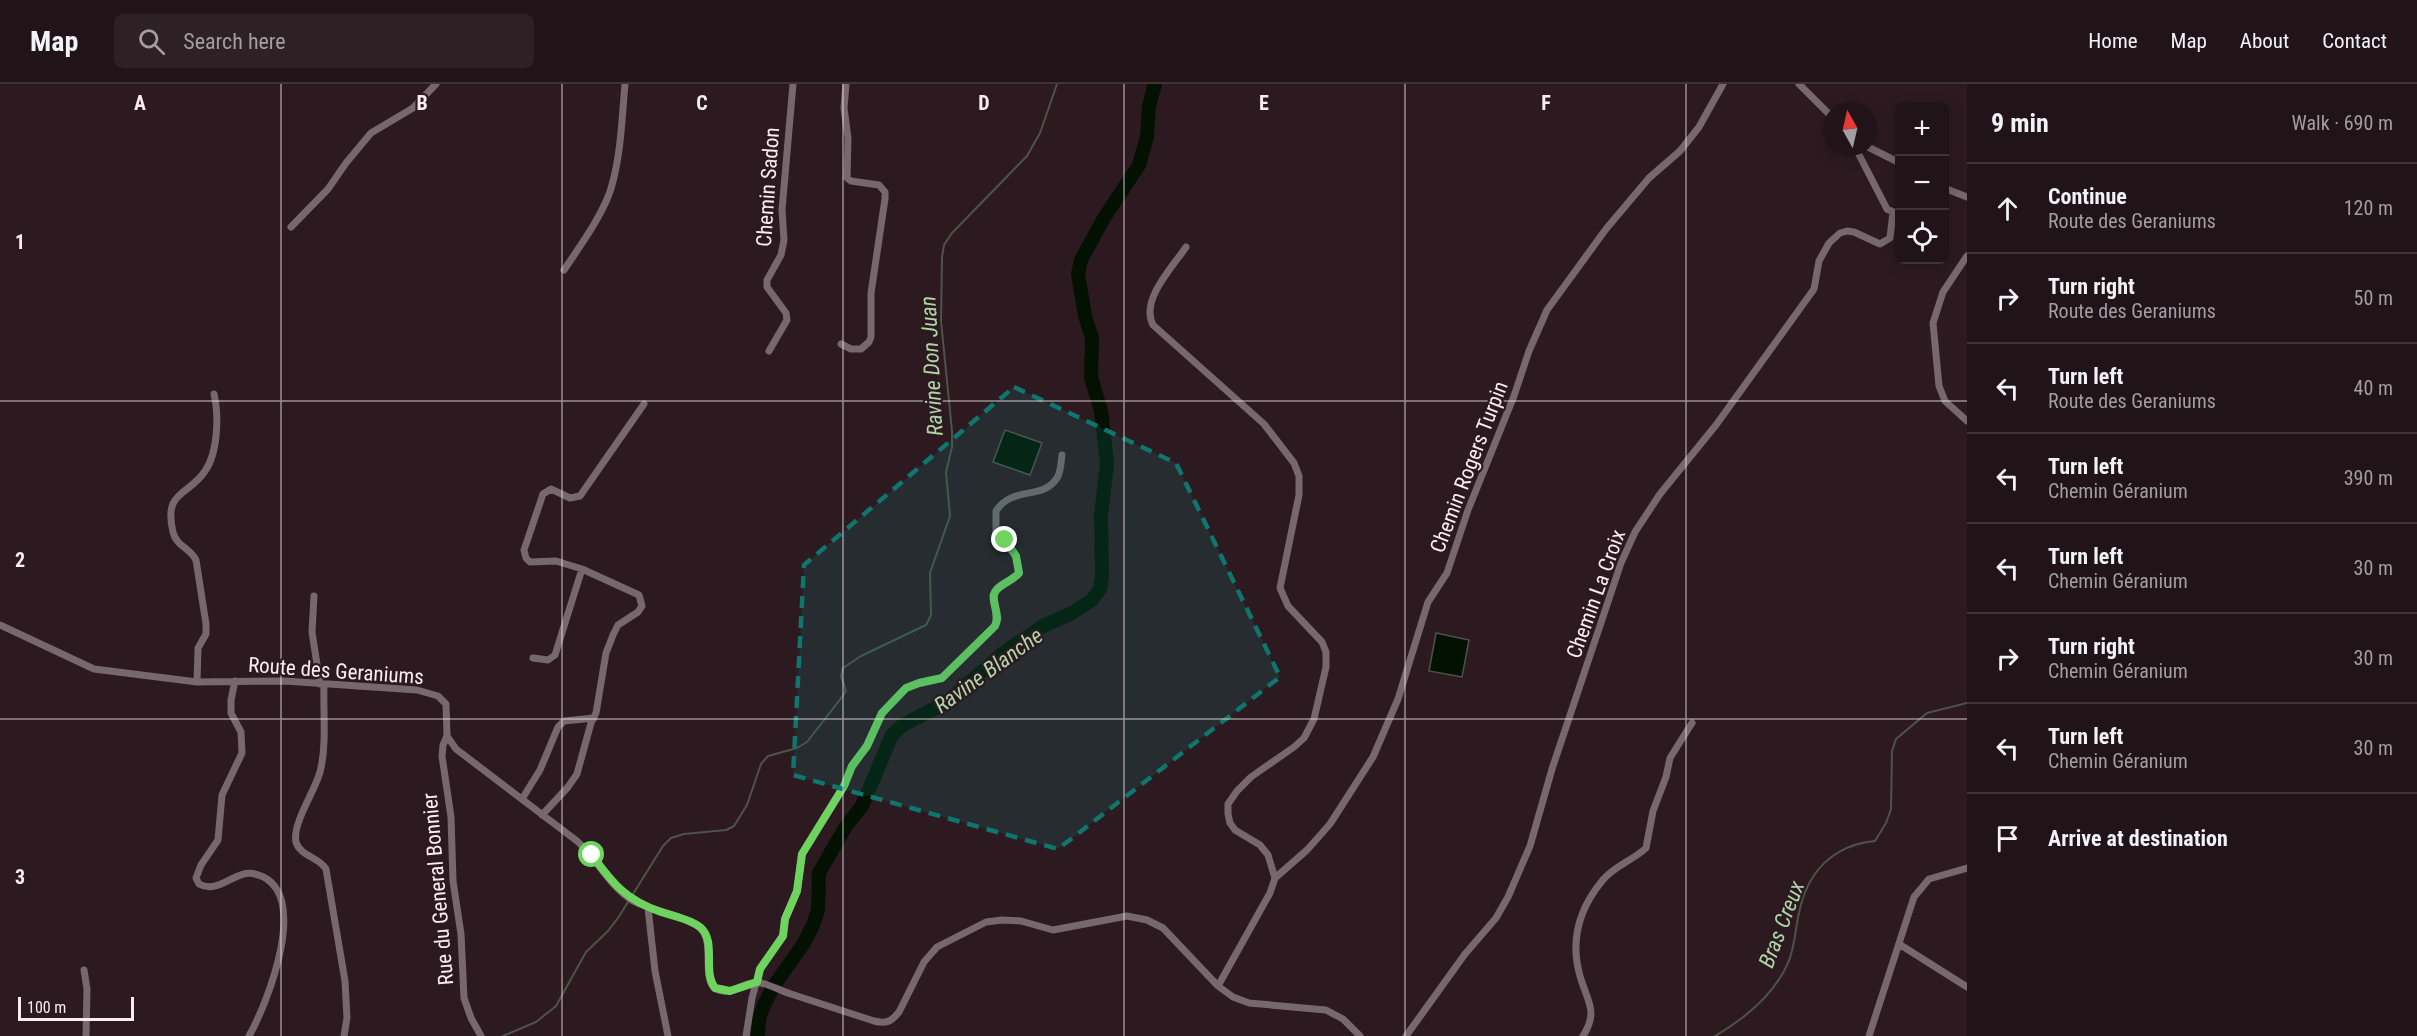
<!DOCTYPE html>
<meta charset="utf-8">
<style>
:root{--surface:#211418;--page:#2d2125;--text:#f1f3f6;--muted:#a29ea2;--line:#3e3337}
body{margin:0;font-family:"Roboto Condensed",sans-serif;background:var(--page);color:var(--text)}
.controls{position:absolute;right:18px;top:18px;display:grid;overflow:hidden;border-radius:9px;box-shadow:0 3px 15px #0003}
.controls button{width:54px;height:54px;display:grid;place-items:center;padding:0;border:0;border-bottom:2px solid var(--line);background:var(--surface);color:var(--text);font:30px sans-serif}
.compass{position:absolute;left:1823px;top:18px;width:54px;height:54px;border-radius:50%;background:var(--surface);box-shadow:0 3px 15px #0003;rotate:352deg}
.scale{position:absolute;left:18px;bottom:15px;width:116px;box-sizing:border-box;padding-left:6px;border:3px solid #faedf1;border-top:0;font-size:16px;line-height:21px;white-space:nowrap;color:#faedf1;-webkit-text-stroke:4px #2c1a20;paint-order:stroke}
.stop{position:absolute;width:18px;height:18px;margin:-14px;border:4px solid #6fd360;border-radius:50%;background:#fff}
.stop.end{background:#6fd360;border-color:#fff;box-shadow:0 2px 6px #0008}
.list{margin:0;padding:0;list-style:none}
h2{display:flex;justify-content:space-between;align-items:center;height:78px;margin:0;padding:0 24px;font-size:26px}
h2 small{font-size:20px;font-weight:400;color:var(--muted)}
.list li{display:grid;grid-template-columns:39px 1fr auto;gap:18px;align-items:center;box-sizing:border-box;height:90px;padding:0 24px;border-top:2px solid var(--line)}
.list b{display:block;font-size:22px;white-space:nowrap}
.list p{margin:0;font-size:20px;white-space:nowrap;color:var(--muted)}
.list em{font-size:20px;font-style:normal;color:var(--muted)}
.icon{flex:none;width:33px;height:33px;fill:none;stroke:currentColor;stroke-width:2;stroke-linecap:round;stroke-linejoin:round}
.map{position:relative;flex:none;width:1967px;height:952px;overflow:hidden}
header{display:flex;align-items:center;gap:36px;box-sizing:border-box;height:84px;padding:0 30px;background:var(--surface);border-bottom:2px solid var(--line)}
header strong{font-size:28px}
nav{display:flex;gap:33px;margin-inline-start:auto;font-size:21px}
.search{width:420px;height:54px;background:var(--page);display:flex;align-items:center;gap:15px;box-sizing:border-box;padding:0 21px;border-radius:9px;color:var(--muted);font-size:22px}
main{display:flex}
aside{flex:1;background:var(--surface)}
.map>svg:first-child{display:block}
.water{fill:#031102;stroke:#4d534a;stroke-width:1.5}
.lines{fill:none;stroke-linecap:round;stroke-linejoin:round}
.stream{stroke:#4d534a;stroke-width:2}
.river{stroke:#031102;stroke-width:14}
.minor{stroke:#76686d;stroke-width:7}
.route{stroke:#6fd360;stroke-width:8}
.marked{fill:#0f766e;fill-opacity:0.2;stroke:#0f766e;stroke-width:4.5;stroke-dasharray:12 8;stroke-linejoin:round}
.grid{fill:none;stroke:#faedf1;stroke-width:1.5;stroke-opacity:0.55}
.labels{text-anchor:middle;stroke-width:4.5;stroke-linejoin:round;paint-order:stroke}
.street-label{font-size:21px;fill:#faedf1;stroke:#2c1a20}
.water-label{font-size:22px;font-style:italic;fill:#afd6a9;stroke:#2c1a20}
.grid-label{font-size:20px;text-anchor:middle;font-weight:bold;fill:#faedf1;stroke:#2c1a20;stroke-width:4.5;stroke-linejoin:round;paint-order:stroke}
</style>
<header>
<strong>Map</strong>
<div class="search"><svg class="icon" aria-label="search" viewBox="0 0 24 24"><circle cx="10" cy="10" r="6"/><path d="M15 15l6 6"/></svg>Search here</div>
<nav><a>Home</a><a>Map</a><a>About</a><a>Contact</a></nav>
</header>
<main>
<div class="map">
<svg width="1967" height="952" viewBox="0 0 1967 952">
<rect width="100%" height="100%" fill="#2c1a20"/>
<path class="water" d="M1005,346L1042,359L1030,391L993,378Z
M1436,549L1469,556L1462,593L1429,587Z"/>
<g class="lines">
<path class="stream" d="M503,952L536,938L556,922L586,868L608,847L618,834L663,762L671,754L684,750L726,746L734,742L747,721L761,680L768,672L797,664L807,658L842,613L846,607L841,592L843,584L861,572L926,541L931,531L930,489L950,432L946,388L952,363V347L941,237L942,173L944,161L952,149L1027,72L1040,49L1057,0
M1715,952C1744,935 1774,911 1788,879C1795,863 1795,846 1799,829C1807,788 1833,761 1875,757L1886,739L1891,725L1892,667L1896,655L1927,629L1967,619"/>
<path class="river" d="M758,952L759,935L764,921L773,903L804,859L813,841L818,826L819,789L846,742L862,722L892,651L903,641L947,618L1002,570L1043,542L1072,529L1092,516L1100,505L1102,493L1101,431L1107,379L1101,327L1091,293L1092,254L1085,232L1078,190L1081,176L1104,134L1139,81L1147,53L1149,22L1155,0"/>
<path class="minor" d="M1799,0L1832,33
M1868,63L1900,79
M1944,104L1967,113
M291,143L328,105L346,79L371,49L413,24L436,0
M1186,163C1172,184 1140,216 1153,241L1264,340L1294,379L1299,392V411L1280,504L1288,522L1322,558L1326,568V583L1314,635L1304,654L1294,663L1251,693L1237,707L1228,720V730L1230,739L1235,746L1260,761L1268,771L1275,794L1270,809L1218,902
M1967,172L1943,208L1933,239L1939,302L1945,317L1967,337
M564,186C580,162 605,128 612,101C621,69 622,33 625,0
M841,260L851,265H861L869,258L871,253V209L885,115V108L879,101L851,97L847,94L848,54L844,24L846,0
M769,267L787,236L786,229L767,203V196L781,171L784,156L782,126L793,0
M314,512L312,548L320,600
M0,541L94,585L197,598L285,597L417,606L438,612L446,620L447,652L456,665L577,757C597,775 610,803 633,817C651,827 689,832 701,845C715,859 701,896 716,905C731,913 745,896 761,899C771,901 781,907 791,910C818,919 846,928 874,937C886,940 891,938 899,928L924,878L937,863L986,838L1002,836L1021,837L1053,846L1127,832L1147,836L1163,844L1218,902L1233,913L1249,919L1326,926L1343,935L1360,952
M533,574L548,576L555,571L582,485
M235,597L231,616V629L241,648L242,669L222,711L218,756L201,781L196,794L199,800C219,811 235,785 255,790C314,804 267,920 249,952
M197,598L198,564L206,550V540L196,476C190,464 176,462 173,448C163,406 189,412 205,387C218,369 219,331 214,310
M324,600C323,628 327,661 320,688C315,707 292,740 296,758C300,772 319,773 326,785L345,897L347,934L344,952
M447,652L443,661L442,672L451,733L453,797L461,850L464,914L471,934L481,952
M522,715L540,686L558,643L564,637L594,634
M542,731L568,703L577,690L591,639L596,629L606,569L613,551L618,541L638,528L642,522L639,511L582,485L556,477L530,478L526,474L524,466L543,410L551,405L570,414L580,412L644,320
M1275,794L1307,766L1330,740L1373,673L1398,615L1428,518L1447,489L1468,426L1514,312L1529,267L1547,226L1606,145L1649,94L1680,67L1699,43L1723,0
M648,824L655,887L668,952
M1899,860L1967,903
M84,886L87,905L86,952
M746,952L752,914L760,885L783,852L785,835L797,807L802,770L844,702L852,683L867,661L882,629L906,604L919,599L942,594L995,542L998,535L993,511C998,501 1011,498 1019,489L1016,472L996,448V427C1013,401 1042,417 1057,394C1061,388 1061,378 1062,371
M1406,952L1465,870L1496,834L1508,813L1530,762L1552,685L1621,479L1635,448L1660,410L1716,341L1814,205L1819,177L1829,159L1840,149L1847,147L1854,148L1880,160L1890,154L1893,128L1887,125L1855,63
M1583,952C1599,927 1587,917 1580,892C1570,857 1579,825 1602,797C1614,782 1632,777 1646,764L1653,727L1666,693L1670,674L1692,639
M1869,952L1914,813L1929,795L1967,784"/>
</g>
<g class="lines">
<path class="route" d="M592,771C613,800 626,816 661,828C673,832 690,835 700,843C717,857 702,887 715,904L730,907L757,898L760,885L783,852L785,835L797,807L802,770L844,702L852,682L867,662L882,629L906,604L919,599L942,594L995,542C1001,530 990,517 995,508C999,500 1013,497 1019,489L1016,472L1005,456"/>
</g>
<path class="marked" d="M1014,303L1176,379L1280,593L1058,765L793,691L804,481Z"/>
<path class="grid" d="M281,0V952M562,0V952M843,0V952M1124,0V952M1405,0V952M1686,0V952M0,317H1967M0,635H1967"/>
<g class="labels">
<g class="street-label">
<text transform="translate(768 103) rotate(-86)" y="7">Chemin Sadon</text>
<text transform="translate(1469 383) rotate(-69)" y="7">Chemin Rogers Turpin</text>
<text transform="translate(1596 510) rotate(-70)" y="7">Chemin La Croix</text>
<text transform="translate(336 587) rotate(4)" y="7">Route des Geraniums</text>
<text transform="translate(438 805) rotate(-95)" y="7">Rue du General Bonnier</text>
</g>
<g class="water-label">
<text transform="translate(931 282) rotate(-93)" y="8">Ravine Don Juan</text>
<text transform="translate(988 586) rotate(-36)" y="8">Ravine Blanche</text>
<text transform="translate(1781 840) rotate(-69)" y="8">Bras Creux</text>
</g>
</g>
<g class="grid-label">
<text x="140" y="26">A</text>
<text x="422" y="26">B</text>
<text x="702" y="26">C</text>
<text x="984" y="26">D</text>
<text x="1264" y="26">E</text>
<text x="1546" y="26">F</text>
<text x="20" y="165">1</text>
<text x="20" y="483">2</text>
<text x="20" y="800">3</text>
</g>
</svg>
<div class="controls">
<button>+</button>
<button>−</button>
<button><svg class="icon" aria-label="locate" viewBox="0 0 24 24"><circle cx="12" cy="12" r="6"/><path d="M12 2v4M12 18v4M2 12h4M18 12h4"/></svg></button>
</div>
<svg class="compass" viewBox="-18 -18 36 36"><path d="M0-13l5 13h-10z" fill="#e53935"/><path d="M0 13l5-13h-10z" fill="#a29ea2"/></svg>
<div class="scale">100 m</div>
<div class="stop" style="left:592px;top:771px"></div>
<div class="stop end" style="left:1005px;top:456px"></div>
</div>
<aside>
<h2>9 min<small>Walk · 690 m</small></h2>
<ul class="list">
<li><svg class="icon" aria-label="ahead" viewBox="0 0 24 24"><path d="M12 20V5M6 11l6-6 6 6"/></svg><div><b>Continue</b><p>Route des Geraniums</p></div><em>120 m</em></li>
<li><svg class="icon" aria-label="right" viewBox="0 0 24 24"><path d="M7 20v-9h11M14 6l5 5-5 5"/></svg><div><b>Turn right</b><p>Route des Geraniums</p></div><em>50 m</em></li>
<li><svg class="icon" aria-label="left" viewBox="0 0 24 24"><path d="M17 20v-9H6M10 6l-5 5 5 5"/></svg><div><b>Turn left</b><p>Route des Geraniums</p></div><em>40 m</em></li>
<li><svg class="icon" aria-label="left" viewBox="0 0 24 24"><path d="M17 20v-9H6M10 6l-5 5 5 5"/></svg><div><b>Turn left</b><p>Chemin Géranium</p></div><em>390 m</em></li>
<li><svg class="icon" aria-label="left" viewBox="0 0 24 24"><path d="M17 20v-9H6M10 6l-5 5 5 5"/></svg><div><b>Turn left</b><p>Chemin Géranium</p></div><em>30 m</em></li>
<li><svg class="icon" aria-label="right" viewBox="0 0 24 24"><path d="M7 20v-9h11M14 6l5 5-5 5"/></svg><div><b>Turn right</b><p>Chemin Géranium</p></div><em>30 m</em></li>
<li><svg class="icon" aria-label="left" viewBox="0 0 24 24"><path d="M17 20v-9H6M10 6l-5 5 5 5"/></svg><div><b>Turn left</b><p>Chemin Géranium</p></div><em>30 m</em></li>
<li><svg class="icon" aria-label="arrive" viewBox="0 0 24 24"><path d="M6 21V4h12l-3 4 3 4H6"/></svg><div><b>Arrive at destination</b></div></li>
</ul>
</aside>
</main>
